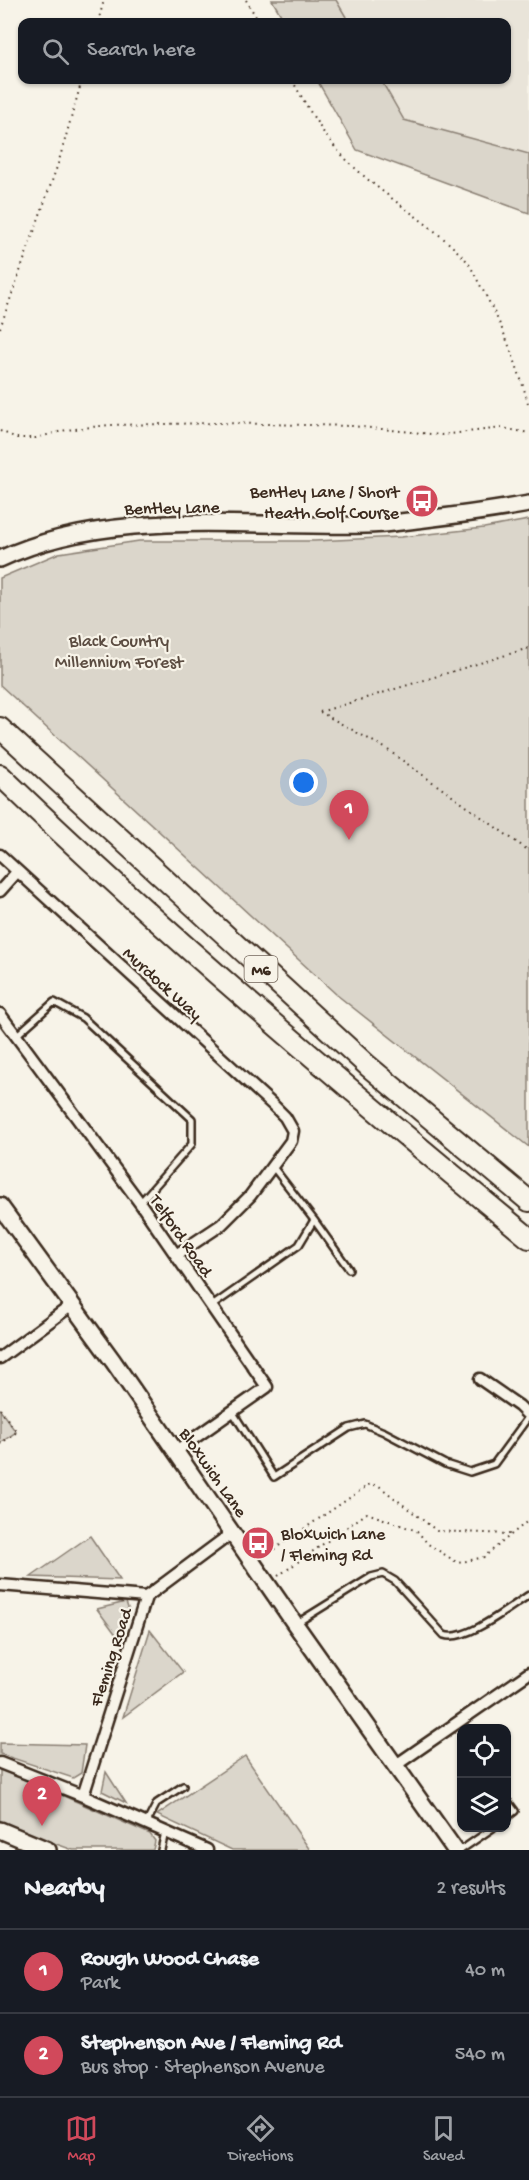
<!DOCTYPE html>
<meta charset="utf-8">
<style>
:root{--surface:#171b24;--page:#242831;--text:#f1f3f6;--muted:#9ea1a6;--line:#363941;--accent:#d1495b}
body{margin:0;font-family:"Gochi Hand",sans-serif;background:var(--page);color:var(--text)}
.controls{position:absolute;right:18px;bottom:18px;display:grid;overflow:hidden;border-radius:12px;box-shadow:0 2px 4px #0004}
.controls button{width:54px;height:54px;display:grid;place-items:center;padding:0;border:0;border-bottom:2px solid var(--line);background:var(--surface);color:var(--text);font:30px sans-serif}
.you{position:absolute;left:304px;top:783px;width:21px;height:21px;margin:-15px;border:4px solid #fff;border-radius:50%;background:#1a73e8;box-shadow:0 0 0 9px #1a73e833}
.badge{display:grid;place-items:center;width:39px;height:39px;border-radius:50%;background:var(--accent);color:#fff;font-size:20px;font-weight:700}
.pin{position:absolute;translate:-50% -50px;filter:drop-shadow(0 2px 3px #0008)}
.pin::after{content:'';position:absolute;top:32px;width:21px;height:18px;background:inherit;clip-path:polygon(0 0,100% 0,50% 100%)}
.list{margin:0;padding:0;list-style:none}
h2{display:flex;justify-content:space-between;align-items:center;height:78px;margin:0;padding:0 24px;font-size:26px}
h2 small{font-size:20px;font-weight:400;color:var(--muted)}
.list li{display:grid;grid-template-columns:39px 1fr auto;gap:18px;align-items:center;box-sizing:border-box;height:84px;padding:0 24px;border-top:2px solid var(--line)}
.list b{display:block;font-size:22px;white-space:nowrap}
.list p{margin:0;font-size:20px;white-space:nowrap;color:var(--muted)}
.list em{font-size:20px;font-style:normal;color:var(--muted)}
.icon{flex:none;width:33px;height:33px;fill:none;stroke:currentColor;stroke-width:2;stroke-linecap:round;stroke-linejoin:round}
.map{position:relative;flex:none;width:529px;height:1850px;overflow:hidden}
.search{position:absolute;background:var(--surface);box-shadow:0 2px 4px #0004;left:18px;right:18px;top:18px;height:66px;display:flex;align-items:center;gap:15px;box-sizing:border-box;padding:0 21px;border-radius:12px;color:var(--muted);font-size:22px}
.sheet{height:246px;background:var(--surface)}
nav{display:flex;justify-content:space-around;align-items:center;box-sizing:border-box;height:84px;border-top:2px solid var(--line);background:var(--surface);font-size:16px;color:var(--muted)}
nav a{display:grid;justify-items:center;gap:3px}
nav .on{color:var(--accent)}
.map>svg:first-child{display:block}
.built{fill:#e9e4d9}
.green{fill:#dbd6cb;stroke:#8b8074;stroke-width:1.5}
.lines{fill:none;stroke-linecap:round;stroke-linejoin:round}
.lane-casing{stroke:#3b2a1e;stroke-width:10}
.street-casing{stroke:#3b2a1e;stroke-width:15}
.secondary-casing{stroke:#3b2a1e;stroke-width:20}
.highway-casing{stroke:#3b2a1e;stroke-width:24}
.path{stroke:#3b2a1e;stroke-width:2;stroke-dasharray:1.5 4.5;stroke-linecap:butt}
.lane{stroke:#f7f3e8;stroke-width:5}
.street{stroke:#f7f3e8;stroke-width:10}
.secondary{stroke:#f7f3e8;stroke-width:15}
.highway{stroke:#f7f3e8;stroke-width:20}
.labels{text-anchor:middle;stroke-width:4.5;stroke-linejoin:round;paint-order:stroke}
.shield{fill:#f7f3e8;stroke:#73665b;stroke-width:1.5}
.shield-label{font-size:16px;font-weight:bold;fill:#3b2a1e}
.poi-label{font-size:18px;fill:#3b2a1e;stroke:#f7f3e8;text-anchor:end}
.street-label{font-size:18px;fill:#3b2a1e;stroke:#f7f3e8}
.park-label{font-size:18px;fill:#5b4c41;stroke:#f7f3e8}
</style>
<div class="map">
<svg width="529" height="1850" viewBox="0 0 529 1850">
<rect width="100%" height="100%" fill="#f7f3e8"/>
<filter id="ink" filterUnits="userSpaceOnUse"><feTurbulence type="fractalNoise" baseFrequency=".0167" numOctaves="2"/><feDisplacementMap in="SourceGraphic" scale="12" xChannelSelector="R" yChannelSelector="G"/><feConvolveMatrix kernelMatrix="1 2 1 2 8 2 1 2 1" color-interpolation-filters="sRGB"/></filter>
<g filter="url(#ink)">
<path class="built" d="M317,0H529V207L393,133L363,80H506V22H330Z"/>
<path class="green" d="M272,0H336L349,22H285Z
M317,80H381L404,120L529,154V213L357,150Z
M529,520V1147L337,995L0,685V578L59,553L139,541H314L401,537L484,528Z
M0,1410L16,1432L0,1443Z
M90,1536L120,1580L31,1577Z
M126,1602L129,1611L120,1640L97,1609Z
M150,1630L183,1672L123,1717Z
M0,1743L85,1745L81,1773L73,1778L0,1754Z
M245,1756L310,1850H232L157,1815Z
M0,1768L150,1834L155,1841L153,1850H73L0,1824Z
M106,1772L126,1803L102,1791Z"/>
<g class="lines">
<defs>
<path id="lane" d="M17,1035L54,1002L83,1018L192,1119V1144L140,1203
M314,1220L349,1269
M212,1306L299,1245L314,1220L273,1167
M232,1411L274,1477L349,1428L365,1424L384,1432L445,1464L470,1472L494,1464L529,1416
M297,1623L371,1577L383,1574L395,1581L444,1635C465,1643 510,1607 529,1595
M506,1799L515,1811L506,1818
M146,1824L157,1803L183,1786
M161,1850L165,1832
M461,1850L493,1828"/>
<path id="street" d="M0,855L273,1105L285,1117L293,1131L291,1141L250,1196L221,1225L176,1255
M0,891L17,872
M0,1014L140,1203L267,1387L176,1451
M0,1358L72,1305
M480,1379L519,1406L529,1416
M0,1585L146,1597
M0,1763L83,1796L207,1850
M396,1765L529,1673
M83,1796L146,1597L232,1533"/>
<path id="secondary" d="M0,559C111,507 246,528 366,525C385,525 405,521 425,519C460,515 494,510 529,504
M0,1206L113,1361L295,1624L455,1850
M0,1830L48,1850"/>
<path id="highway" d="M0,728L368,1066L529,1201
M0,775C169,938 348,1089 529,1238"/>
</defs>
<use href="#lane" class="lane-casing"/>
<use href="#street" class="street-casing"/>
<use href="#secondary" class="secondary-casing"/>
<use href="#highway" class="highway-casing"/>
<path class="path" d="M246,0L259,22
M98,22L104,0
M292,80C307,106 321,133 342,155C378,194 427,219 464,258C471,265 475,276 480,285C502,324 518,365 529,407
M0,328L58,164L82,80
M0,431L17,438H36L66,430L109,425L219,423L352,426L441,435L502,428L529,433
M320,712L385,748L529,851
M320,712L529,648
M0,1409L17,1432L0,1444
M264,1556L370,1484L379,1486L437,1531L510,1534
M278,1576L367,1513L417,1531L428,1544L458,1563L484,1557L529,1520"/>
<use href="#lane" class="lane"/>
<use href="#street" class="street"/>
<use href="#secondary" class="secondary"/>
<use href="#highway" class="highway"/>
</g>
</g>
<defs>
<symbol id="bus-disc" viewBox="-11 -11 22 22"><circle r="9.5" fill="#d1495b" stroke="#f7f3e8"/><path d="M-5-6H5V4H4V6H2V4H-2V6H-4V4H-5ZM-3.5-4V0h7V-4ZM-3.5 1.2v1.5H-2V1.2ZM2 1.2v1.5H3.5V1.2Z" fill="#fff"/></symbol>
</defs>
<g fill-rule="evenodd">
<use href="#bus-disc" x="403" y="482" width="38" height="38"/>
<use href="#bus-disc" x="239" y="1524" width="38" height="38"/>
</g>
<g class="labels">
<rect class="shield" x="244.5" y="956" width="33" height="26" rx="4.5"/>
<g class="shield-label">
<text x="261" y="975">M6</text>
</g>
<g class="poi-label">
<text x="399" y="497">Bentley Lane / Short<tspan x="399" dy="21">Heath Golf Course</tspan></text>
<text x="281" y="1539" text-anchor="start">Bloxwich Lane<tspan x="281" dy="21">/ Fleming Rd</tspan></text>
</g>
<g class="street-label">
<text transform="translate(172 507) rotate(-1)" y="6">Bentley Lane</text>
<text transform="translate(163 983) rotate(42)" y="6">Murdock Way</text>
<text transform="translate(182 1235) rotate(55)" y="6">Telford Road</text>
<text transform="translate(214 1472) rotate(55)" y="6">Bloxwich Lane</text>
<text transform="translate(110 1657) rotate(-72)" y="6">Fleming Road</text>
</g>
<g class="park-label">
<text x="119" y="646">Black Country<tspan x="119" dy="21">Millennium Forest</tspan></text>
</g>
</g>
</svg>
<div class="controls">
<button><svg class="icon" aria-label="locate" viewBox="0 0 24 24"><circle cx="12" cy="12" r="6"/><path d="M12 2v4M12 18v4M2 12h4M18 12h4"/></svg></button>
<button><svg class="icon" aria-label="layers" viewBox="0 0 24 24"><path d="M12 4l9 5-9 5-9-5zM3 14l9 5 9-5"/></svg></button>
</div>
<div class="you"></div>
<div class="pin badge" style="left:349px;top:840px">1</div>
<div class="pin badge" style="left:42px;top:1826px">2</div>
<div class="search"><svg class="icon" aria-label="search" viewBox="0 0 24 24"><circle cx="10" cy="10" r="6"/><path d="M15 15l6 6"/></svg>Search here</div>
</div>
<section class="sheet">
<h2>Nearby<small>2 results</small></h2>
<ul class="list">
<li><span class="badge">1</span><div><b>Rough Wood Chase</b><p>Park</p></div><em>40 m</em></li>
<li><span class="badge">2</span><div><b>Stephenson Ave / Fleming Rd</b><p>Bus stop · Stephenson Avenue</p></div><em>540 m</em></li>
</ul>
</section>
<nav>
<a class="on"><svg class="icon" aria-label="map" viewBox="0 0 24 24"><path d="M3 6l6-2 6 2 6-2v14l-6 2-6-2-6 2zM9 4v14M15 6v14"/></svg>Map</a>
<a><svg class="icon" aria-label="directions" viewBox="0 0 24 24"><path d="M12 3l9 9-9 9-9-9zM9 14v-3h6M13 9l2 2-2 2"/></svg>Directions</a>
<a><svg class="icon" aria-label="saved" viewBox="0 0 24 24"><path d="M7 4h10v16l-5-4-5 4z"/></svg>Saved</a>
</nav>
